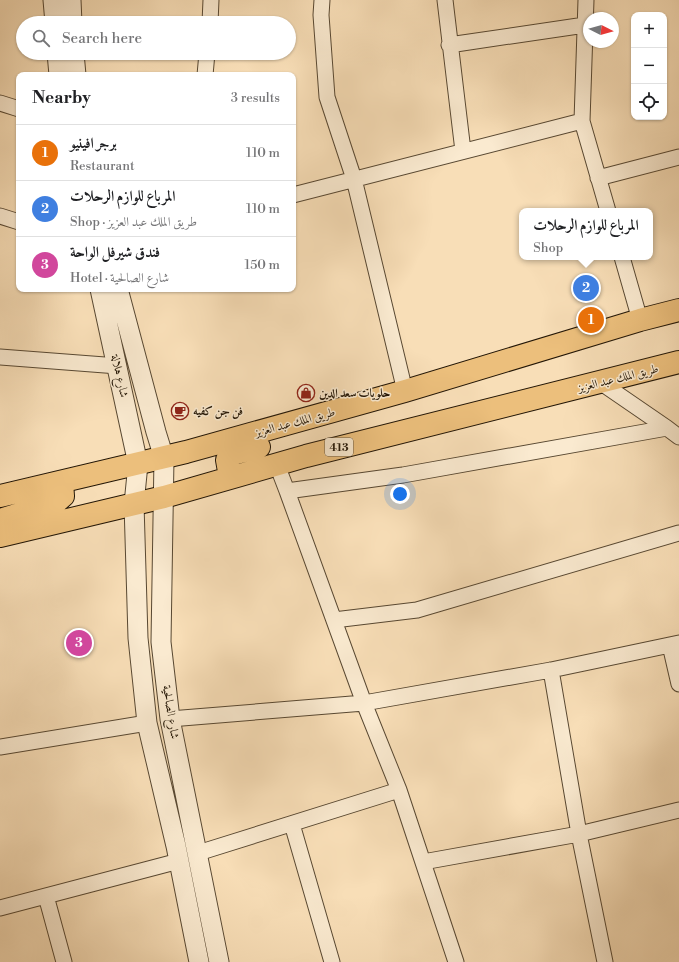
<!DOCTYPE html>
<meta charset="utf-8">
<style>
:root{--surface:#fff;--page:#f6f6f6;--text:#202124;--muted:#757577;--line:#e0e0e0;--accent:#8f2418}
body{margin:0;font-family:"Libre Bodoni",Amiri,serif;background:var(--page);color:var(--text)}
.controls{position:absolute;right:12px;top:12px;display:grid;overflow:hidden;border-radius:8px;box-shadow:0 1px 3px #0004}
.controls button{width:36px;height:36px;display:grid;place-items:center;padding:0;border:0;border-bottom:1px solid var(--line);background:var(--surface);color:var(--text);font:20px sans-serif}
.compass{position:absolute;left:583px;top:12px;width:36px;height:36px;border-radius:50%;background:var(--surface);box-shadow:0 1px 3px #0004;rotate:96deg}
.you{position:absolute;left:400px;top:494px;width:14px;height:14px;margin:-10px;border:3px solid #fff;border-radius:50%;background:#1a73e8;box-shadow:0 0 0 6px #1a73e833}
.badge{display:grid;place-items:center;width:26px;height:26px;border-radius:50%;background:var(--accent);color:#fff;font-size:13px;font-weight:700}
.pin{position:absolute;translate:-50% -50%;border:2px solid #fff;box-shadow:0 1px 4px #0006}
.popup{position:absolute;left:519px;top:208px;width:134px;height:52px;box-sizing:border-box;display:grid;place-content:center;border-radius:8px;background:var(--surface);filter:drop-shadow(0 1px 3px #0005);font-size:13px;white-space:nowrap;color:var(--muted)}
.popup b{font-size:15px;color:var(--text)}
.popup::after{content:'';position:absolute;left:50%;top:100%;margin-left:-8px;border:8px solid transparent;border-top-color:var(--surface)}
.list{margin:0;padding:0;list-style:none}
h2{display:flex;justify-content:space-between;align-items:center;height:52px;margin:0;padding:0 16px;font-size:17px}
h2 small{font-size:13px;font-weight:400;color:var(--muted)}
.list li{display:grid;grid-template-columns:26px 1fr auto;gap:12px;align-items:center;box-sizing:border-box;height:56px;padding:0 16px;border-top:1px solid var(--line)}
.list b{display:block;font-size:15px;white-space:nowrap}
.list p{margin:0;font-size:13px;white-space:nowrap;color:var(--muted)}
.list em{font-size:13px;font-style:normal;color:var(--muted)}
.icon{flex:none;width:22px;height:22px;fill:none;stroke:currentColor;stroke-width:2;stroke-linecap:round;stroke-linejoin:round}
.map{position:relative;flex:none;width:679px;height:962px;overflow:hidden}
.search{position:absolute;background:var(--surface);box-shadow:0 1px 3px #0004;left:16px;top:16px;width:280px;height:44px;display:flex;align-items:center;gap:10px;box-sizing:border-box;padding:0 14px;border-radius:22px;color:var(--muted);font-size:15px}
.panel{position:absolute;background:var(--surface);box-shadow:0 1px 3px #0004;left:16px;top:72px;width:280px;height:220px;border-radius:8px}
.map>svg:first-child{display:block}
.lines{fill:none;stroke-linecap:round;stroke-linejoin:round}
.minor-casing{stroke:#584832;stroke-width:17}
.tertiary-casing{stroke:#584832;stroke-width:21}
.trunk-casing{stroke:#231606;stroke-width:24}
.minor{stroke:#faead0;stroke-width:15}
.tertiary{stroke:#faead0;stroke-width:19}
.trunk{stroke:#ecbf7c;stroke-width:22}
.labels{text-anchor:middle;stroke-width:3;stroke-linejoin:round;paint-order:stroke}
.shield{fill:#faead0;stroke:#645643;stroke-width:1}
.shield-label{font-size:11px;font-weight:bold;fill:#231606}
.street-label{font-size:12px;fill:#231606;stroke:#faead0}
.poi-label{font-size:12px;font-weight:bold;fill:#231606;stroke:#faead0;text-anchor:start}
</style>
<div class="map">
<svg width="679" height="962" viewBox="0 0 679 962">
<rect width="100%" height="100%" fill="#f8deb7"/>
<filter id="stains"><feTurbulence type="fractalNoise" baseFrequency=".005" numOctaves="4"/><feColorMatrix values="0 0 0 0 .2 0 0 0 0 .09 0 0 0 0 .02 0 0 0 .5 -.17"/></filter>
<radialGradient id="worn" r=".72"><stop offset=".6" stop-color="#630" stop-opacity="0"/><stop offset="1" stop-color="#630" stop-opacity=".3"/></radialGradient>
<g class="lines">
<defs>
<path id="minor" d="M322,0L321,15L327,97L354,179L405,391
M445,0L463,151
M210,23L211,0
M449,45L585,25
M205,75L207,53
M0,103L19,109
M582,121L586,0
M598,178L679,157
M293,195L582,121L608,211
M0,216L19,222
M622,257L640,320
M0,357L118,366
M600,382L667,428
M277,465L287,491
M334,620L417,610L679,533
M670,645L679,684
M551,670L579,834L605,962
M170,719L364,703L287,491L403,475L667,428L679,437
M0,747L147,723
M292,824L332,962
M198,853L399,790
M423,862L579,834L679,810
M46,896L64,962
M0,908L179,861
M456,962L399,790L364,703L551,670L679,643"/>
<path id="tertiary" d="M53,0L55,23
M71,0L72,23
M57,53L59,75
M74,53L76,75
M100,289L138,464L134,504L138,638L147,723L176,846L199,962
M118,289L156,432L164,458L161,642L170,719L219,962"/>
<path id="trunk" d="M230,477L227,460L232,454L259,447
M0,496L186,452L405,391L640,320L679,310
M0,520L55,503L63,496L62,482
M0,536L164,497L306,456L679,362"/>
</defs>
<use href="#minor" class="minor-casing"/>
<use href="#tertiary" class="tertiary-casing"/>
<use href="#trunk" class="trunk-casing"/>
<use href="#minor" class="minor"/>
<use href="#tertiary" class="tertiary"/>
<use href="#trunk" class="trunk"/>
</g>
<defs>
<symbol id="shop-ring" viewBox="-11 -11 22 22"><circle r="9.5" fill="#faead0" stroke="#8f2418" stroke-width="1.5"/><path d="M-5-2.5h2.3a2.7 3.5 0 0 1 5.4 0H5L5.5 6h-11ZM-1.5-2.5h3a1.5 2.3 0 0 0-3 0Z" fill="#8f2418"/></symbol>
<symbol id="cafe-ring" viewBox="-11 -11 22 22"><circle r="9.5" fill="#faead0" stroke="#8f2418" stroke-width="1.5"/><path d="M-5.5-4.5H6V0H3Q3 3.5 0 3.5H-2.5Q-5.5 3.5-5.5 0ZM3-3.2v2h1.7v-2ZM-6 4.5H4V6H-6Z" fill="#8f2418"/></symbol>
</defs>
<g fill-rule="evenodd">
<use href="#shop-ring" x="296" y="383" width="20" height="20"/>
<use href="#cafe-ring" x="170" y="401" width="20" height="20"/>
</g>
<g class="labels">
<rect class="shield" x="325" y="438" width="28" height="18" rx="3"/>
<g class="shield-label">
<text x="339" y="451">413</text>
</g>
<g class="street-label">
<text transform="translate(120 376) rotate(78)" y="4">شارع هلالة</text>
<text transform="translate(618 378) rotate(-14)" y="4">طريق الملك عبد العزيز</text>
<text transform="translate(295 422) rotate(-15)" y="4">طريق الملك عبد العزيز</text>
<text transform="translate(171 712) rotate(81)" y="4">شارع الصالحية</text>
</g>
<g class="poi-label">
<text x="319" y="397">حلويات سعد الدين</text>
<text x="193" y="415">فن جن كفيه</text>
</g>
</g>
<rect width="100%" height="100%" filter="url(#stains)"/>
<rect width="100%" height="100%" fill="url(#worn)"/>
</svg>
<div class="controls">
<button>+</button>
<button>−</button>
<button><svg class="icon" aria-label="locate" viewBox="0 0 24 24"><circle cx="12" cy="12" r="6"/><path d="M12 2v4M12 18v4M2 12h4M18 12h4"/></svg></button>
</div>
<svg class="compass" viewBox="-18 -18 36 36"><path d="M0-13l5 13h-10z" fill="#e53935"/><path d="M0 13l5-13h-10z" fill="#757577"/></svg>
<div class="you"></div>
<div class="pin badge" style="left:591px;top:320px;background:#e8710a">1</div>
<div class="pin badge" style="left:586px;top:288px;background:#3f7fe0">2</div>
<div class="popup"><b>المرباع للوازم الرحلات</b>Shop</div>
<div class="pin badge" style="left:79px;top:643px;background:#d1479c">3</div>
<div class="search"><svg class="icon" aria-label="search" viewBox="0 0 24 24"><circle cx="10" cy="10" r="6"/><path d="M15 15l6 6"/></svg>Search here</div>
<section class="panel">
<h2>Nearby<small>3 results</small></h2>
<ul class="list">
<li><span class="badge" style="background:#e8710a">1</span><div><b>برجر افينيو</b><p>Restaurant</p></div><em>110 m</em></li>
<li><span class="badge" style="background:#3f7fe0">2</span><div><b>المرباع للوازم الرحلات</b><p>Shop · طريق الملك عبد العزيز</p></div><em>110 m</em></li>
<li><span class="badge" style="background:#d1479c">3</span><div><b>فندق شيرفل الواحة</b><p>Hotel · شارع الصالحية</p></div><em>150 m</em></li>
</ul>
</section>
</div>
